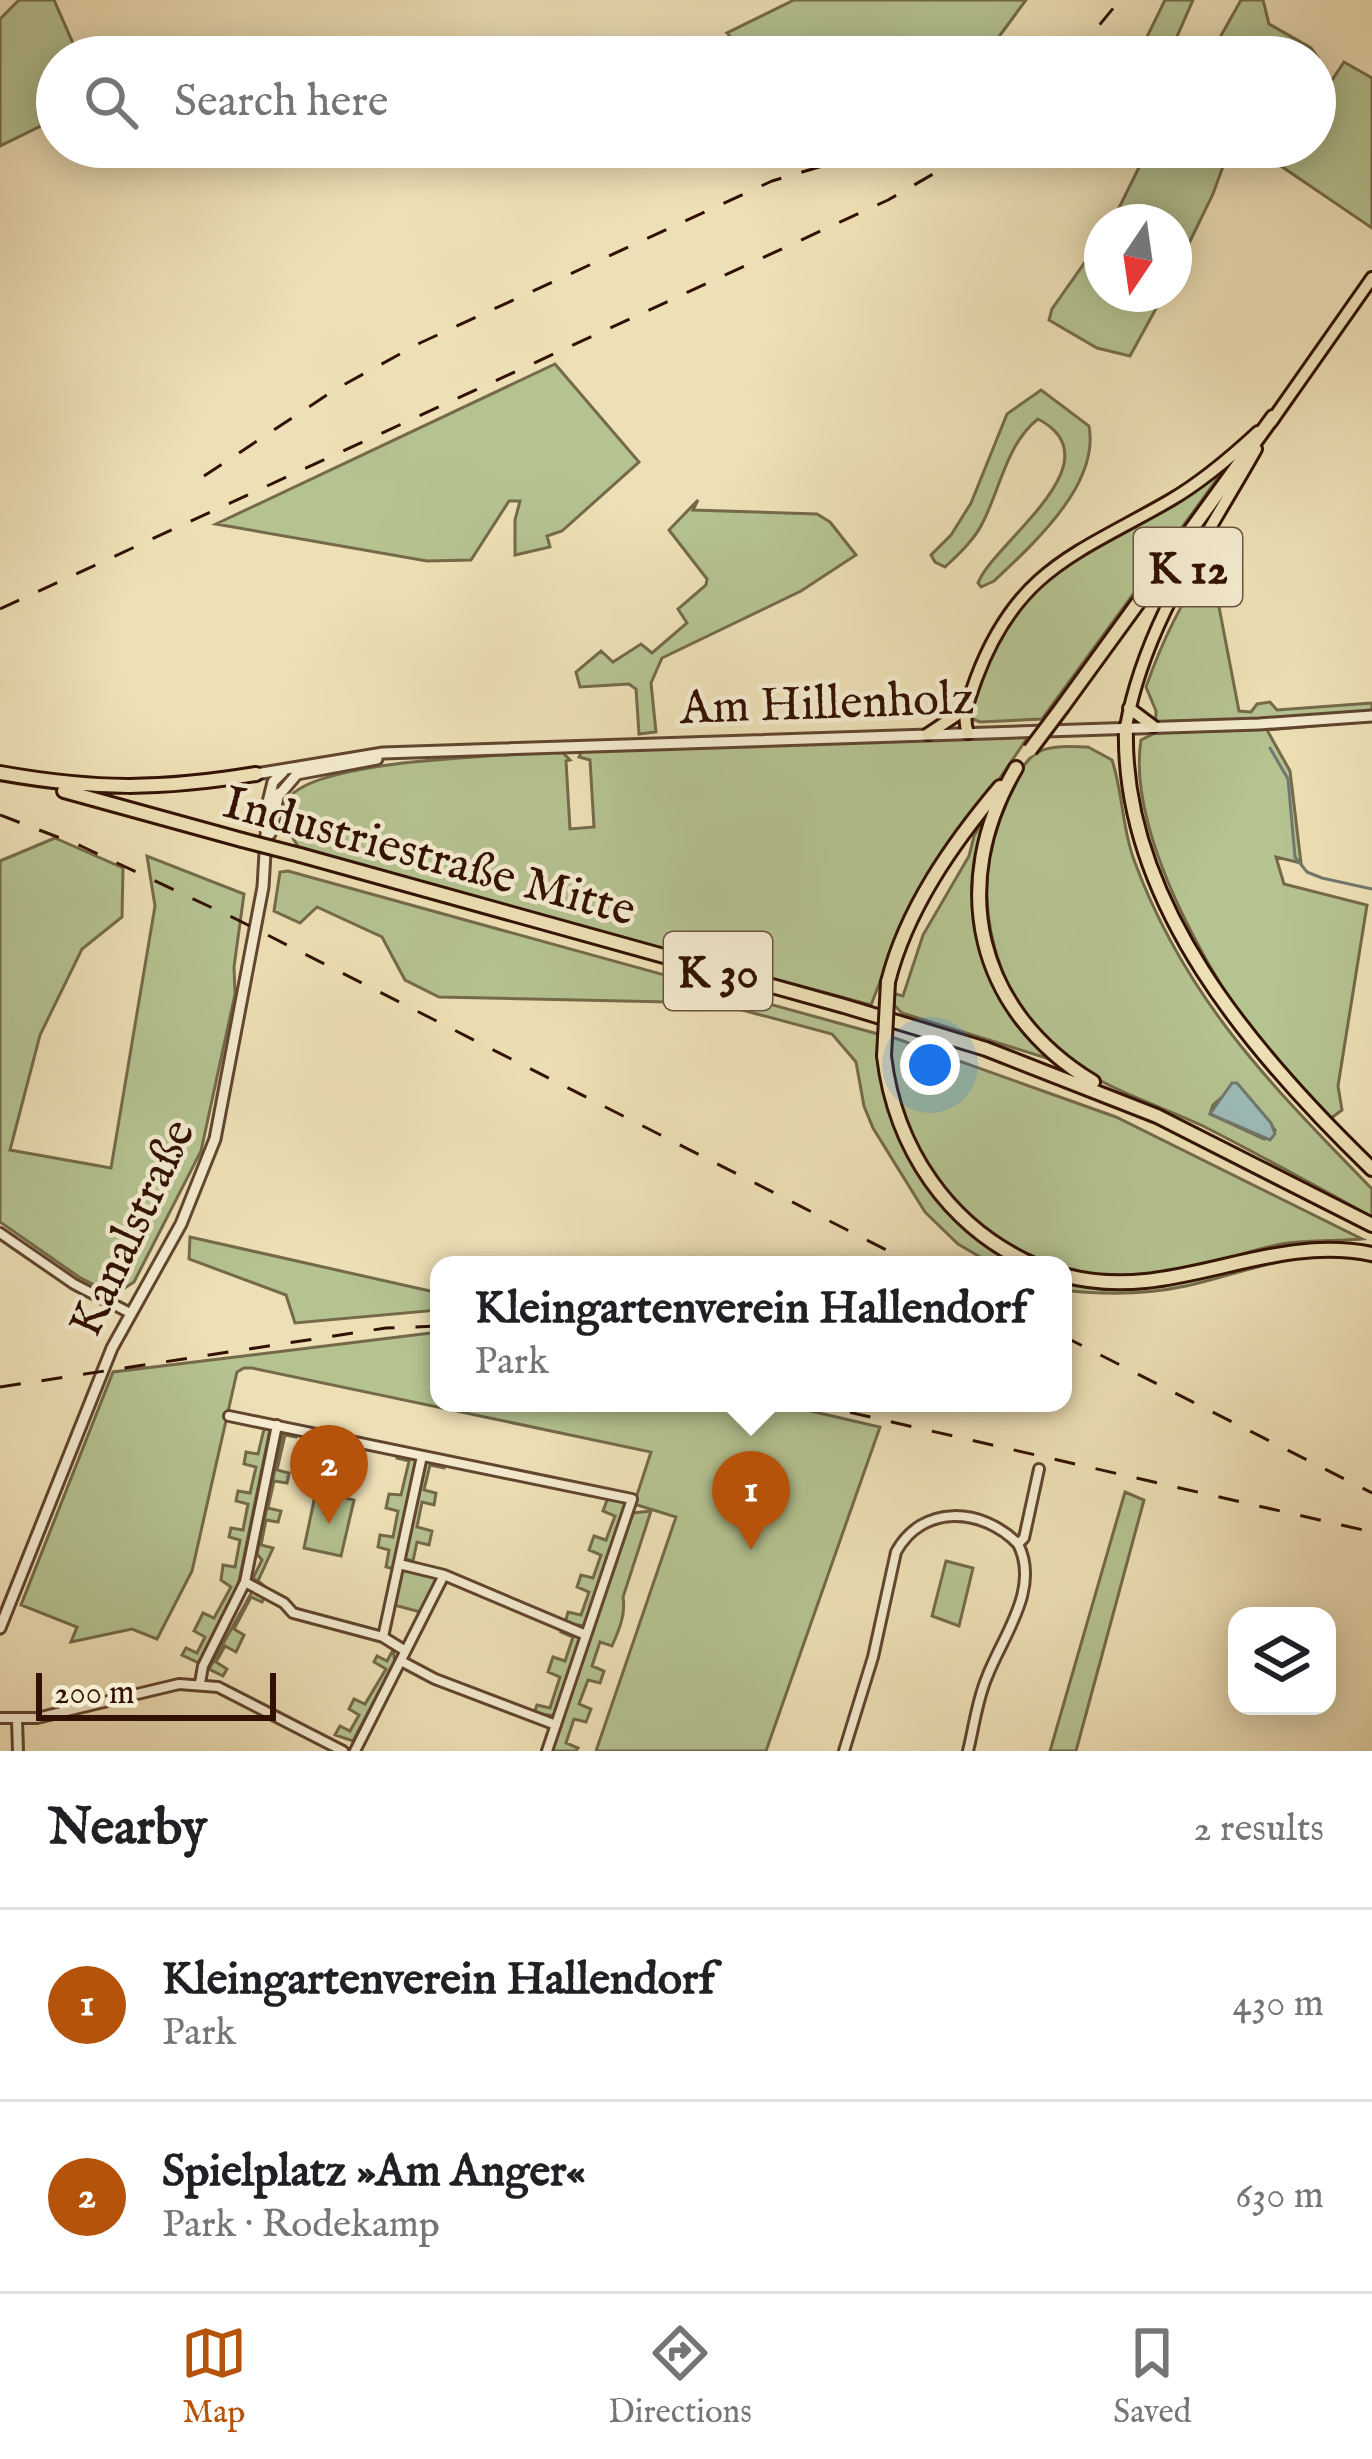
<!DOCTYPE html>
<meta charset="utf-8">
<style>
:root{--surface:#fff;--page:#f6f6f6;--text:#202124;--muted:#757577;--line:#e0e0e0;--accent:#b45309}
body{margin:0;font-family:"IM FELL English",serif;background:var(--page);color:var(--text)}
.controls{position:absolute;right:36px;bottom:36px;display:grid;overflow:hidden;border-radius:24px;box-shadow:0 6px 30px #0003}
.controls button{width:108px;height:108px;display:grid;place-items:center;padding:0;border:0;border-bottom:3px solid var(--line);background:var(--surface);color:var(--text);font:60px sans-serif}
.compass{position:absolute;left:1084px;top:204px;width:108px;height:108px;border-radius:50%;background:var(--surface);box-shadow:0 6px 30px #0003;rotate:193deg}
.scale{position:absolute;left:36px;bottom:30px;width:240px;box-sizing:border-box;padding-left:12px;border:6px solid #321102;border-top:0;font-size:33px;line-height:42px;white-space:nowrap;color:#321102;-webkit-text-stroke:9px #f4ebd0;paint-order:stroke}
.you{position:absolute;left:930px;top:1065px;width:42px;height:42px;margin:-30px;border:9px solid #fff;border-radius:50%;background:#1a73e8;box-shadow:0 0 0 18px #1a73e833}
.badge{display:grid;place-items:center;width:78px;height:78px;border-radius:50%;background:var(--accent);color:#fff;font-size:39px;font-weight:700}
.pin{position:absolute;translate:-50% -99px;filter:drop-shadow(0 3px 6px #0008)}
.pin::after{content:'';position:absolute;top:63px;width:42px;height:36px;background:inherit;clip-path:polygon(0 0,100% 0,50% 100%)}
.popup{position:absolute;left:430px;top:1256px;width:642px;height:156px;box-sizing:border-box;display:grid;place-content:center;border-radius:24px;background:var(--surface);filter:drop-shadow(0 3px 9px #0005);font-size:39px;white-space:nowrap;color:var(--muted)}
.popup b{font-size:45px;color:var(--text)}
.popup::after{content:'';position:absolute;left:50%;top:100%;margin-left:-24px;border:24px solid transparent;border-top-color:var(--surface)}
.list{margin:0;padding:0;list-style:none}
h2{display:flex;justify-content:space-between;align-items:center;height:156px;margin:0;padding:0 48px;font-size:51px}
h2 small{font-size:39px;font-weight:400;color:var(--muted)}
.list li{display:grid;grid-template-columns:78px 1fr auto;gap:36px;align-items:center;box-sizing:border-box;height:192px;padding:0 48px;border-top:3px solid var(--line)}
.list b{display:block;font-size:45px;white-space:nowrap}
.list p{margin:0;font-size:39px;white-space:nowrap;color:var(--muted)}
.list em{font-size:39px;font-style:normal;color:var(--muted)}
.icon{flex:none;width:66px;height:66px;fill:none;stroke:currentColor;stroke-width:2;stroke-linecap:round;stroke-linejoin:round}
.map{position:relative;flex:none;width:1372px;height:1751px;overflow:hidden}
.search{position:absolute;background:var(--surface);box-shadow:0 6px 30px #0003;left:36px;right:36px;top:36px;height:132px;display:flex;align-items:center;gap:30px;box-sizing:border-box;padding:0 42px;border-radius:66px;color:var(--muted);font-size:45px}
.sheet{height:540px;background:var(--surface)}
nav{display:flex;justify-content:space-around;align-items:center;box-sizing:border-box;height:168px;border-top:3px solid var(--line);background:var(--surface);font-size:33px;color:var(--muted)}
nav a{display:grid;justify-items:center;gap:6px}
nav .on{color:var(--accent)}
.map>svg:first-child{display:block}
.green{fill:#b5c391;stroke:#746a4a;stroke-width:3;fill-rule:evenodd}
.water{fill:#9cbbb7;stroke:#72776f;stroke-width:3}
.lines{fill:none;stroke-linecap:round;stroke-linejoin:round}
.stream{stroke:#72776f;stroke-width:3}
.minor-casing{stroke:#61452f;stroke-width:14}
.tertiary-casing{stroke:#61452f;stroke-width:15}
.primary-casing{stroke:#321102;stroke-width:16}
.trunk-casing{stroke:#321102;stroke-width:18}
.minor{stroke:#f4ebd0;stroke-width:8}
.tertiary{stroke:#f4ebd0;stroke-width:9}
.primary{stroke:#eee0b6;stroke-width:10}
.trunk{stroke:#eee0b6;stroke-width:12}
.rail{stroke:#321102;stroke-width:3;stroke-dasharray:21 21;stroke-linecap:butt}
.trunk-bridge-casing{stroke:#321102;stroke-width:18;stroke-linecap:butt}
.trunk-bridge{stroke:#eee0b6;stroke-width:12}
.labels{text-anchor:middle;stroke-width:9;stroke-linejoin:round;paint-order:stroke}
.shield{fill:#f4ebd0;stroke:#6c5240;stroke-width:3}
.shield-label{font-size:45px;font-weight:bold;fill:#321102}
.street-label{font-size:48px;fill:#321102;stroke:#f4ebd0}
</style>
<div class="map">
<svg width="1372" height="1751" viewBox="0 0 1372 1751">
<rect width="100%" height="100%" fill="#eee0b6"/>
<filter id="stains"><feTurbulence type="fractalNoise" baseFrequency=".00167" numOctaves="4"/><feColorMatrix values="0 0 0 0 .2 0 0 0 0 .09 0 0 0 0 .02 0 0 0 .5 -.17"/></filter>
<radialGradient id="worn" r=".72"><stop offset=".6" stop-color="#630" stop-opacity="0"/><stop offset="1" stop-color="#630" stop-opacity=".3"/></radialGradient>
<path class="green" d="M19,0H54L79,57H57V118L0,146V19Z
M794,0H1026L984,57H751L727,33Z
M1165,0H1193L1168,57H1137Z
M1241,0H1263L1269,24L1311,48L1318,58L1315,64V57H1209Z
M1344,62L1372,78V228L1253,147H1315V106Z
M1149,147H1230L1213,194L1174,274V222H1112Z
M1102,238V294H1164L1130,356L1097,348L1049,320L1052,309Z
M555,364L639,462L562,531L547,536L550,547L515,555V520L520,501H509L471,560L427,561L216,524Z
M1041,390L1089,426C1100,485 1032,545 994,581L981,587L978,583C993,543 1119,461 1038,419C1007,443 1000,489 983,522C975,539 959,554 945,567L935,562L931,555L951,535L971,503L1007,414Z
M1226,467L1042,719L980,722L970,718C1005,571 1107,537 1226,467Z
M698,500L693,510L817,514L830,522L856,555L801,591L662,658L651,683L656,732L639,734L636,689L629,684L580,687L576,672L601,651L613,662L641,644L652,653L687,623L678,609L706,585L707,579L669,530Z
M1210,560L1239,711L1251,712L1257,704L1270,702L1277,710L1372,703V721L1267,730L1290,771L1301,863L1276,857L1284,884L1367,905L1338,1086L1342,1110L1330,1119C1315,1104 1298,1089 1284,1073C1222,1001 1125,837 1141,740L1155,733L1156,711L1146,687C1162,641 1182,600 1210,560Z
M1030,734L905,917L871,1005L301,851C291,835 278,819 288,800C310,759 514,755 562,752L570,760L566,761L570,829L594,827L590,760L579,757L582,751Z
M1088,747L1112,760C1123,793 1122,828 1134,860C1185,999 1271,1085 1372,1189V1217C1316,1186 1260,1155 1203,1126C1165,1108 1123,1095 1087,1073C1005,1023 968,918 996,826C1003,805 1016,768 1035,754C1048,744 1073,747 1088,747ZM1237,1084L1275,1130L1264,1139L1210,1114L1213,1105Z
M995,799C954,893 978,991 1053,1060L902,1013L893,1004L892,993L903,996L923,935L969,856L974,836Z
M55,838L123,868L122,917L82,949L40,1035L10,1150L111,1168L155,906L147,856L244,894L234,967L235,994L201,1151L134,1282L114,1295L79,1277L0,1222V861Z
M288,871L878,1034C885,1103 904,1178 962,1224C982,1239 1004,1251 1025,1265H994L958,1244L925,1212L873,1128L864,1106L856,1062L832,1034L716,1003L439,997L405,980L382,937L317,907L300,923L274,911L280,872Z
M889,1036L1116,1117L1362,1239C1338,1241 1312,1240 1288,1243C1251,1248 1217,1264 1181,1272C1088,1292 997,1257 939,1181C907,1140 887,1089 889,1036Z
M190,1237L439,1293V1310L295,1323L286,1295L189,1259Z
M1325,1252L1372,1258V1262C1306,1244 1249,1272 1186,1286C1144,1295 1105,1295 1063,1290V1279L1114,1287L1165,1286L1273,1258Z
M439,1332V1403H776L880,1427L766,1751H596L676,1517L634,1504L651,1452L252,1368H244L237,1372L192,1571L157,1639L132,1629L71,1642L77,1627L21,1605L113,1372Z
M253,1420L271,1424L238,1586L199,1663L182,1655L186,1648L197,1653L205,1637L194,1631L203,1613L214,1618L231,1587L221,1580L223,1565L235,1567L240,1540L229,1537L231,1528L243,1530L248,1504L236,1501L238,1491L250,1493L256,1467L244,1464L246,1452L258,1454L264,1429L252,1425Z
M284,1427L298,1430L296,1437L285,1435L277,1470L289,1473L287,1483L274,1481L268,1508L281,1511L278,1522L266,1520L261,1545L273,1548L258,1581L268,1589L253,1578L262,1560L257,1554Z
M398,1451L418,1455L394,1569L386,1567L389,1550L378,1547L380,1535L393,1537L398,1511L386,1508L389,1494L401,1495L409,1461L397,1458Z
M427,1457L445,1460L444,1468L430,1465L424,1490L436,1493L434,1505L422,1502L417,1527L432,1531L429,1545L417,1542L413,1561L405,1559Z
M316,1491L354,1500L341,1556L304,1548Z
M1125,1492L1144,1500L1076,1751H1050Z
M609,1495L628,1499L584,1626L565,1623L568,1612L581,1615L589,1592L577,1587L581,1575L593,1578L601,1555L589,1550L594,1536L606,1540L615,1516L603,1511Z
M651,1511L623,1597C626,1614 619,1630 612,1646L600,1642L592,1666L604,1671L600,1683L588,1680L579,1704L591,1709L586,1722L574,1719L566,1743L578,1748L576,1751H552L633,1513Z
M946,1561L973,1568L959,1626L932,1616Z
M399,1564L444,1575L424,1613L390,1604Z
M253,1590L265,1596L262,1602L251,1597L234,1629L244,1635L236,1652L225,1646L216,1662L227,1669L223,1676L209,1669Z
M564,1626L582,1633L554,1716L534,1713L537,1705L550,1708L560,1677L548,1672L553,1657L565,1661L573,1637L561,1632Z
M393,1650L395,1662L353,1741L335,1735L340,1726L350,1731L359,1715L349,1709L354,1699L365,1704L386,1669L374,1662L377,1656L387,1661Z"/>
<path class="water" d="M1232,1083H1237L1271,1123L1275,1134L1270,1140L1210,1114Z"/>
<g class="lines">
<path class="stream" d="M1270,748L1288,779L1295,857L1307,872L1322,878L1372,889"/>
<defs>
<path id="minor" d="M0,1233L74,1284L130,1313
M229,1416L632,1499L547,1751
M399,1564L444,1575L586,1635
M245,1582L284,1603L293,1613L383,1637
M404,1650L383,1637L422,1456
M401,1661L435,1679L556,1725
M200,1683L203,1666L245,1582L277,1425
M0,1718H37L179,1684L218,1687L343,1751
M17,1720L18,1751
M355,1751L444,1575
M844,1751L873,1657L896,1552C922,1504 982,1507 1018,1544
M968,1751C974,1727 977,1700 987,1677C1002,1637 1041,1589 1018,1544L1024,1538L1039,1469"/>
<path id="tertiary" d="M256,774L383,753L1259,724L1372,716
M280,794L297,774L377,759
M270,834L279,793
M0,1628L112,1348L181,1224L215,1139L263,887L268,802L273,782L283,772"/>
<path id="primary" d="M1271,422L1372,278
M1129,708L1153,726
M1126,727C1144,625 1206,538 1256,449
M968,733C961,715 970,697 976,679C1017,569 1077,554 1169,501C1202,482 1230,458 1258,432
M928,734L964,710"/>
<path id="trunk" d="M1063,706L1273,417
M1126,727C1121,902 1253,1054 1372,1169
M1016,768C947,885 976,1011 1093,1082
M0,773C96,790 160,790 256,774
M64,791L242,840
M300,855L844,1006L986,1049L1157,1116L1372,1225
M888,982C906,910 952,844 1000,787
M884,1056C895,1148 948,1227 1034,1265
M1063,1275C1173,1305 1263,1232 1372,1254"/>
</defs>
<use href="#minor" class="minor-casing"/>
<use href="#tertiary" class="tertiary-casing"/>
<use href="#primary" class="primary-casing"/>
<use href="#trunk" class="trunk-casing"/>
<use href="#minor" class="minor"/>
<use href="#tertiary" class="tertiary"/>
<use href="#primary" class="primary"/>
<use href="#trunk" class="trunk"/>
<path class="rail" d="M1073,57L1120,0
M204,476L336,389L420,343L772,181L886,147
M0,609L888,200L980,147
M0,815L81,846L238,920L916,1265
M1063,1336L1372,1493
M0,1387L386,1328L439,1326
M809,1403L1372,1532"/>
<defs>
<path id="trunk-bridge" d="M1030,750L1063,706
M242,840L300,855
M884,1056L888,982"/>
</defs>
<use href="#trunk-bridge" class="trunk-bridge-casing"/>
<use href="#trunk-bridge" class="trunk-bridge"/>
</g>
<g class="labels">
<g class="shield">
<rect x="1134" y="528" width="108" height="78" rx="9"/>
<rect x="664" y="932" width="108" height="78" rx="9"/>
</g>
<g class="shield-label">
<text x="1188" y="583">K 12</text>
<text x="718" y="987">K 30</text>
</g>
<g class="street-label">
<text transform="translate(827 701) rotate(-2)" y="17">Am Hillenholz</text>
<text transform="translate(430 854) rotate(15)" y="17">Industriestraße Mitte</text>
<text transform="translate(130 1227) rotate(-65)" y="17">Kanalstraße</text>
</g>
</g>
<rect width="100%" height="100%" filter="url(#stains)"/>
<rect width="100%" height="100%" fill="url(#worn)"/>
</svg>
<div class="controls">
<button><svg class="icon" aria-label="layers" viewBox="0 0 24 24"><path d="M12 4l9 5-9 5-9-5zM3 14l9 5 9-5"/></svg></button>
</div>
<svg class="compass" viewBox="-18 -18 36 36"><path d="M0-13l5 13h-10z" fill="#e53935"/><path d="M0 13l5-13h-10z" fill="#757577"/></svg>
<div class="scale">200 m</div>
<div class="you"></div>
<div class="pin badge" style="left:751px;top:1550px">1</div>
<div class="popup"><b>Kleingartenverein Hallendorf</b>Park</div>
<div class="pin badge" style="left:329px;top:1524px">2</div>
<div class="search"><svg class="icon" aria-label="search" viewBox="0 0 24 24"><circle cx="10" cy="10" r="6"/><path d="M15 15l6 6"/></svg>Search here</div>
</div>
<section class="sheet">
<h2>Nearby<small>2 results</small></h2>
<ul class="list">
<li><span class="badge">1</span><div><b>Kleingartenverein Hallendorf</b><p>Park</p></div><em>430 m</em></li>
<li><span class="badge">2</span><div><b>Spielplatz »Am Anger«</b><p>Park · Rodekamp</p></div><em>630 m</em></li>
</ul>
</section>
<nav>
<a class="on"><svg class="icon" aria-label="map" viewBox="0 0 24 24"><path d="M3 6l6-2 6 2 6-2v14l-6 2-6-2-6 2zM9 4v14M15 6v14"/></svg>Map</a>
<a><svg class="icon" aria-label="directions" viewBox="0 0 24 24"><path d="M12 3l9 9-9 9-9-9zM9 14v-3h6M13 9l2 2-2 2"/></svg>Directions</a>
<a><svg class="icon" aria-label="saved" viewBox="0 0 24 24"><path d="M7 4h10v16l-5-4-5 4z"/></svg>Saved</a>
</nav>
